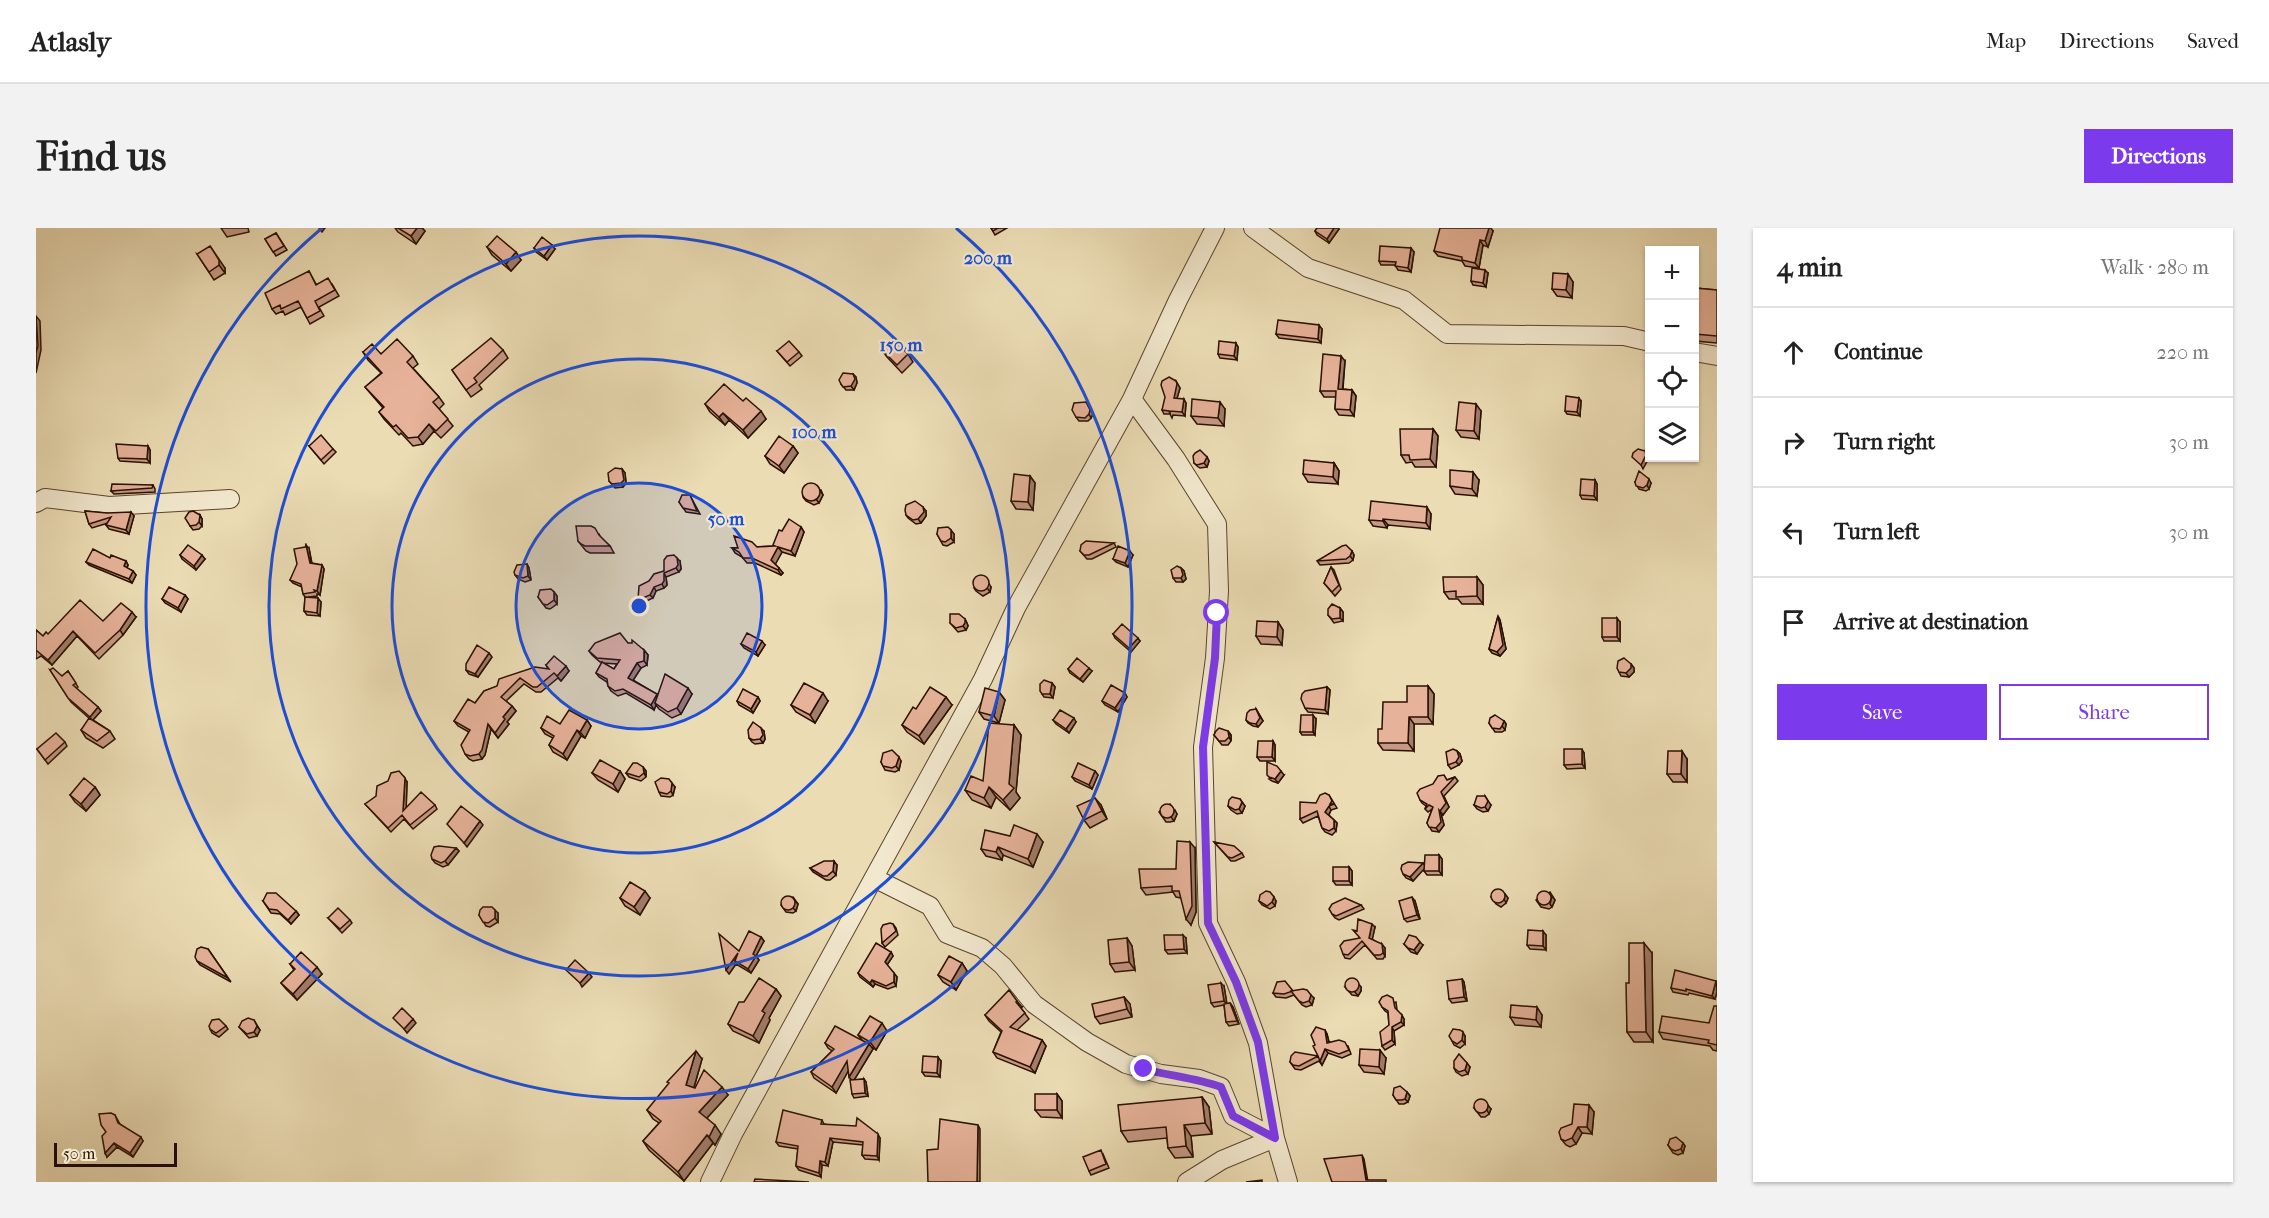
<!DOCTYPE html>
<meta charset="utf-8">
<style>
:root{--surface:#fff;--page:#f2f2f2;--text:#222;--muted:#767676;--line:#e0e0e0;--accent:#7c3aed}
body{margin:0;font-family:"IM FELL French Canon",serif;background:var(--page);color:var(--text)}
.controls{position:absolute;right:18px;top:18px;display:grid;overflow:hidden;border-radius:0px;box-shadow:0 2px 4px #0004}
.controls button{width:54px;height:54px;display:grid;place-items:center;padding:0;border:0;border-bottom:2px solid var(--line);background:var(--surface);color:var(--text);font:30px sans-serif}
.scale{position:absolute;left:18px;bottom:15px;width:123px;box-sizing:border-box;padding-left:6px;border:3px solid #2b1100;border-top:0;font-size:16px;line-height:21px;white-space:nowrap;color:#2b1100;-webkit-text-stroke:4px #f2e8ce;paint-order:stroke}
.stop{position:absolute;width:18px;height:18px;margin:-14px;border:4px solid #7c3aed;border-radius:50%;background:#fff}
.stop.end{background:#7c3aed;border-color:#fff;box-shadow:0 2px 6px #0008}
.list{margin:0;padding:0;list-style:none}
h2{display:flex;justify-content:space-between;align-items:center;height:78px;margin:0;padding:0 24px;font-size:26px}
h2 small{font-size:20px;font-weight:400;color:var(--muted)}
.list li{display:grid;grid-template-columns:39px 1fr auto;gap:18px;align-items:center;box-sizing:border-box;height:90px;padding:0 24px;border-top:2px solid var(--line)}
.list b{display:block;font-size:22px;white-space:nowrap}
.list em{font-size:20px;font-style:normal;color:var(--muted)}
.actions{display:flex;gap:12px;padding:18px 24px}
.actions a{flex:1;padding:14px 0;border:2px solid var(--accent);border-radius:0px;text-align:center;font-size:21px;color:var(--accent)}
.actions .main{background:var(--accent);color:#fff}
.icon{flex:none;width:33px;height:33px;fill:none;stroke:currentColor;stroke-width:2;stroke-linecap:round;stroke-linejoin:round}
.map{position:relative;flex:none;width:1681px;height:954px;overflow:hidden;border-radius:0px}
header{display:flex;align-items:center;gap:36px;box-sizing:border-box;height:84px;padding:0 30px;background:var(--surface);border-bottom:2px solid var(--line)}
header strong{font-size:28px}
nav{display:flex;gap:33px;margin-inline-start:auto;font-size:21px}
.intro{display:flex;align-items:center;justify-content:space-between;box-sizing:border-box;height:144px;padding:0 36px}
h1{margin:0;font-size:42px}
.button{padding:15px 27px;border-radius:0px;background:var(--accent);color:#fff;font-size:21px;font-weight:700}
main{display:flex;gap:36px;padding:0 36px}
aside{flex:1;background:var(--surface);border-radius:0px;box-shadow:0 2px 4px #0004}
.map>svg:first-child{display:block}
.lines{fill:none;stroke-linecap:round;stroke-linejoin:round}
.minor-casing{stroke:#5b442d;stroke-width:20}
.minor{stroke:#f2e8ce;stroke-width:18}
.wall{fill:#c69984;stroke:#2b1100;stroke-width:1.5;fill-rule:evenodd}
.shaded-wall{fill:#a17d6b;stroke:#2b1100;stroke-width:1.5}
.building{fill:#e6b299;stroke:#2b1100;stroke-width:1.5}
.route{stroke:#7c3aed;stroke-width:8}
.ring{fill:none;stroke:#1d4ed8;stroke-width:3}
.centre{fill:#1d4ed8;stroke:#f2e8ce;stroke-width:3}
.ring-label{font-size:18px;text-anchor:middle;font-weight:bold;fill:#1d4ed8;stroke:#f2e8ce;stroke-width:4.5;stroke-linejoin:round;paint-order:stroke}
</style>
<header>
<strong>Atlasly</strong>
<nav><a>Map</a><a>Directions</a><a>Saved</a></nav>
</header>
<div class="intro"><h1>Find us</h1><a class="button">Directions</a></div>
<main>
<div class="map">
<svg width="1681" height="954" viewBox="0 0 1681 954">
<rect width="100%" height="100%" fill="#ebdcb4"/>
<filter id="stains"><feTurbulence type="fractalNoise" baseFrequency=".00333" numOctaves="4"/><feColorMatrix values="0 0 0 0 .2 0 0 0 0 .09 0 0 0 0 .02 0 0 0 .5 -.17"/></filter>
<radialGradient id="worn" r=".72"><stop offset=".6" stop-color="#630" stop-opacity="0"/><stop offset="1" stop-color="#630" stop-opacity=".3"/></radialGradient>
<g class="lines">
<defs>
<path id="minor" d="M1217,0L1272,40L1368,72L1411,106L1588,108L1614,114
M1658,124L1681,128
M1096,171L1140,231L1181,296L1183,363L1179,430L1167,519L1172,695L1200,754L1222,815L1239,910L1252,954
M0,275L9,270L73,278L194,271
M838,650L894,678L911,706L946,720L967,738L998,776L1051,814L1090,836L1125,846L1163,851L1185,859L1197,888L1239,910
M674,954L697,906L947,451L980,380L1096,171L1142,72L1179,0
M1151,954L1186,932L1239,910"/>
</defs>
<use href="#minor" class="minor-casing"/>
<use href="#minor" class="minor"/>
</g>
<path class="wall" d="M185,0H212L213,4L191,9Z
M359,0H386L389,3L380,16L362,4Z
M955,0H971L959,7Z
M1281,0H1302L1303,1L1293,15L1281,7L1279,3Z
M1457,3L1452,19L1447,17L1443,40L1429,38L1426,33L1402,28L1398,23Z
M240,5L251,22L240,28L229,11Z
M451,19L485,32L475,43L456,27Z
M498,20L519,21L511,32L500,24Z
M1378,24L1375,44L1362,42L1359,37H1345L1343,33Z
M161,26L189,40V45L178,52Z
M273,43L280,56H296L303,68L283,79L288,88L274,96L265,79L249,87L247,83L240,86L236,81Z
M1452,45L1450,59L1437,57L1435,53Z
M1537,54L1536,70L1521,68L1516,61Z
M1659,60L1681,62V115L1659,113Z
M1286,101L1285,115L1243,110L1240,106Z
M1202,119L1201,132L1184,130L1182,126Z
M467,122L472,130L443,157L446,161L435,169L416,142Z
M846,122L872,126L877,134L866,145L851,129Z
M741,123L763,124L766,128L754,138Z
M327,124L377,128L382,136L377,140L403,169L408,176L403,181L417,198L405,210L398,203L387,216L377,218L365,205L363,207L348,191L343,184L347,180L329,159L345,145L332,132Z
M1309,133L1307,161L1316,162L1320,168L1318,188L1303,187L1299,181L1300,169H1288L1284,163Z
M817,146L820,149L821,155L818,162H810L805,156Z
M1140,153L1144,160L1141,170L1150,175L1149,188L1137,187L1136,190L1134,186H1128L1126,182Z
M707,173L730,191L712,210L693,192L689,197L674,184L669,176Z
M1545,173L1544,188L1531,186L1529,183Z
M1052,178L1057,186L1055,190L1052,193H1043L1040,189Z
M1189,181L1188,198L1161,196L1155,188Z
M1445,183L1443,211L1425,209L1420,202Z
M1397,201L1402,208L1400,239H1379L1376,234L1370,235L1365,227Z
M112,218L114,222V235L84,233L82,230Z
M273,218L297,221L300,224L288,236Z
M757,218L762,225L748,245L734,236L729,228Z
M1171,229L1173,233L1171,239L1164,240L1161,238L1158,235Z
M1298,235L1303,243L1302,256L1272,254L1267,246Z
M586,241L589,245L590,255L587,259L579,260L573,253Z
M994,248L999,255L997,282L980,281L975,273Z
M1443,252L1441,268L1419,266L1414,258Z
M1559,252L1561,256V272L1546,271L1544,267Z
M1599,254L1615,255L1613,261L1610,263L1603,261Z
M117,257L119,261V264L78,266L75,263Z
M785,262L787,267L783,275L778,277L770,273L767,269Z
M654,267L656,271L664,286L650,284L643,274Z
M49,283L98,288L93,306L73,301L70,297L72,295L56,300L53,296Z
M890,283V288L885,295L880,296L872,290L870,287Z
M1395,286L1394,301L1352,297L1351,300L1337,298L1333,292Z
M164,287L166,291V298L163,301L157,302L154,298Z
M765,299L768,304L759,328L746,324L739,336L747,345L745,347L719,335H711L706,329L699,325L696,320L738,318L746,303Z
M563,306L565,310L574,318L578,325H554L550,323L542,313Z
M901,306H918V314L911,318L907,317Z
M1078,315L1080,319L1056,331H1051L1044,323Z
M273,320L276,335L286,337L288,341L284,367L281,366V368L274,369L285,374L284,388L271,387L268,383L269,369L267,366L266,359L257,355L254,352Z
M1316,323L1318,327L1317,332L1313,335L1284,337L1281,333Z
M144,327L169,331L160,342L146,331Z
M1097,327L1092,339L1080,334L1077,331Z
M74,330L90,333L92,337L91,340L97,343L100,347L96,355L53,337L50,334Z
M644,333L645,341L643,344L630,349L631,357L628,360L620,363L617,370L604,376L602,372L613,353L628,343Z
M491,336L493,340L495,352L489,354L482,351L479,347Z
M1295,339L1298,342L1305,361L1299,368L1288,355Z
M1145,340L1148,343L1150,351L1147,354H1140L1137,350Z
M1441,349L1447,357V376H1426L1422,371H1413L1408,364Z
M955,359L954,364L947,368L940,363L938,360Z
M518,364L521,368V376L514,381L510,380L502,369Z
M149,367L152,371L145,384L129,375L126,371Z
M1304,380L1307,384V393L1298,395L1292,387Z
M1462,388L1464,392L1470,421L1464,428L1456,425L1453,421Z
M100,389L87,407L63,431L41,408L16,437L5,428L0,431V402L7,408L67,393Z
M929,391L931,395L932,398L930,402L922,404L914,395Z
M1242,394L1247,402L1246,417L1225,416L1220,408Z
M1584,394V413H1568L1566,409Z
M1077,406L1104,413L1095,424L1079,410Z
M592,415L608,422L612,427L611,437L605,440L597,452L622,467L656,466L645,486L636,490L623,481L620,477L618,482L590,465L582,468L575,463L572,458L571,454L563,449L560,445L566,434H564L556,427L553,423ZM566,435L581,436L578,441Z
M705,416L729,417L722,428L708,420Z
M456,429L442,449L433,446L430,442Z
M1595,436L1598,440V444L1593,449L1585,448L1583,444Z
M510,437L533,443L525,453L522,450L505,464H500L488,456L470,473L476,478L480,483L471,494L473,496L462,510L455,501L449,527L446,531L437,533L433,531L429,526L433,504L422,498L418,493L439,475L448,463L512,441Z
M1032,441L1056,443L1047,454L1034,445Z
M14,442L26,448L32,443L42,459L41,461L62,479L65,483L57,492L74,503L79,511L67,520L50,510L45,502L54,491L35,474Z
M1016,455L1019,459L1017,470L1008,469L1006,466Z
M1392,458L1398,466L1397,496H1378V523L1347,522L1342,515L1346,501L1371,474Z
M1291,459L1294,462L1292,486L1272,484L1269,480Z
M963,464L969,472L963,495L948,491L943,484Z
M1089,465L1091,469L1082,484L1069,477L1066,473Z
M722,469L724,473L717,485L703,477L701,473Z
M792,473L779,495L760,484L755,477Z
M916,477L888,516L871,504L866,497L880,481Z
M1220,481L1227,493L1222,499L1217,498L1212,495L1210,492Z
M1280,491L1279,507H1266L1264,504Z
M551,492L555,498L549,510L545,508L531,532L517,524L513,517L517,510L509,506L505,500Z
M1017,492L1040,494L1033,505L1020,496Z
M1468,493L1470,496L1469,502L1466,504H1459L1453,495Z
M978,497L985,507L980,564L984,570L974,582L960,569L955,580L936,572L929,562L947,553Z
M728,503L729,511L727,515L719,516L716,514L713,510Z
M1192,503L1195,507V513L1192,517H1186L1178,507Z
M1237,513L1239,517V533H1224L1221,529Z
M29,514L31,518L12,536L1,521Z
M1421,523L1424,526L1426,533L1423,537L1415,541L1412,537Z
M1548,525L1549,540L1531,541L1528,537Z
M1651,531V554H1637L1631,546Z
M865,533L863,542L859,544L849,542L845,534Z
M607,539L610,543V549L605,553L593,549L590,545Z
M584,543L589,551L582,564L562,552L556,545Z
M1059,543L1062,547L1056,561L1039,553L1036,549Z
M1248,547L1242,555L1236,553L1233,551Z
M1419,549L1422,553L1408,568L1413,579L1407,587L1405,586L1408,597L1403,604L1396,603L1391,595L1396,581L1392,584L1389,581L1390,578L1386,575L1384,572L1411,552Z
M371,554L370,580L399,577L401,581L377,601L368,591L355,604L329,576Z
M59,559L64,567L50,583L39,574L34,567Z
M639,559L637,567L634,569L625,568L623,564Z
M1293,567L1301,580L1295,582L1293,587L1301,595L1300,603L1296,607L1289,604L1286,600L1282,588L1267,595L1264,591L1280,575Z
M1204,571L1209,578L1206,585L1201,586L1195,582L1192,578Z
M1134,576L1141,586L1138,593L1134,594H1130L1123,584Z
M1065,577L1071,591L1054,600L1048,592Z
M1438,577H1455L1452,583L1447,584L1441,581Z
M974,608L1007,614L997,639L967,627L966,632L950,628L945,621Z
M1178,614L1206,625L1208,629L1199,633H1195Z
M420,620L423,623L412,637L407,639L399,635L396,631Z
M1159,620L1160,684L1155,697L1145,670L1140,669L1137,664L1110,667L1105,660L1140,641Z
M1403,627L1406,631V647H1391L1388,643V640L1377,653L1370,650L1367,646L1388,637Z
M801,637L800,647L794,652H790L777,644L774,640Z
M1313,639L1316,643V657H1300L1297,653Z
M1514,664L1519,672L1516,679L1513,681L1505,679L1500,672Z
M1469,666L1472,670L1470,675L1465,679L1460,676L1455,669Z
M757,669L762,676L760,683L757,685L750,684L745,677Z
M584,670H614L604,687L589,678Z
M227,673L260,683L263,687L255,696L244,686L235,685Z
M1223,673H1240L1239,678L1234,681L1226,677Z
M1379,673L1384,691L1371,694L1368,691Z
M1325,677L1328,681L1303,692L1299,690L1296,686Z
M462,685V694L454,699L450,698L443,687Z
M292,690L314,692L316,695L306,705Z
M857,696L860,700L862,707L849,719L846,715Z
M1339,699L1336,711L1349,720V728L1347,731H1341L1329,717L1314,731L1309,730L1307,726L1323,710Z
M1510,707V722L1494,721L1491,717Z
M725,709L728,713L720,728L723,732L715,745L700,736L693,746L703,723Z
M1091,710L1096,718L1099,742L1079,744L1074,736Z
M1150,710L1151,725L1132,726L1129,722Z
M1368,716L1387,717L1381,726L1375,724Z
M172,721L195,754L164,737L161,733Z
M855,724L857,728L851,737L861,749L860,758L852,761L839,756L837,759L824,749L822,745Z
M1616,725L1617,814H1598L1591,804L1593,755Z
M926,735L931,743L920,762L907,754L902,747Z
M254,736L286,746L261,772L250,761L245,755L258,742Z
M1426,751L1428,754L1431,773L1416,775L1413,771Z
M1680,753L1681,764L1679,771L1653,765L1652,767L1637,764L1635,760Z
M1188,758L1191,776L1194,775L1197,779L1203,796L1193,798L1190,794L1188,777L1178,779L1175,775Z
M1309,759H1325V763L1322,768L1316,767Z
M740,761L745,768L733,790L734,792L723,815L697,803L692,796L708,774Z
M1257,763L1278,770L1276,777L1270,779L1266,777L1258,767L1250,770L1240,769L1237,765Z
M1088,769L1094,776L1096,789L1064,796L1059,789Z
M1360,774L1361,782L1368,791V797L1358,803L1359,816L1349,822L1346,818L1353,797L1352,785L1349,783L1346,779Z
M1681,778V823L1677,822L1674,818L1627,811L1623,804L1673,795Z
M986,779L985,780L993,791L981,802L1006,812L1010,818L999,845L961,830L957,824L965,804L953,793L949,787Z
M1506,787L1505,799L1479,797L1474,789Z
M218,792L224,802L221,808L213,810L203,799Z
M190,798L192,801L183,809L176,805L174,801Z
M1289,802L1291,806L1293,814L1312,818L1315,826L1306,830L1292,825L1286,837L1283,833L1265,842L1259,841L1254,834L1282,828L1279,817Z
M851,803L840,822L836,819L837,821L818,852L828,851L830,854L832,868L818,870L816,866L815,852L812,843L800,865L778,850L775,844L796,823L792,820L789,815L826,812L822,807Z
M1429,808V816L1424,820L1418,817L1416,813Z
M1350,830L1348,846L1328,844L1323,837Z
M666,831L658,860L692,867L671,890L685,906L679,917L677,915L648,953L613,922L607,913L623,895L617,891L611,882Z
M905,833L904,849L889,848L886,844Z
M1434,839L1432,846L1426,848L1420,844L1418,840Z
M1371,864L1374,868L1372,874L1368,876H1363L1357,867Z
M1021,866L1026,873V890L1005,889L999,882Z
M1166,869L1173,879L1176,906L1155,908L1157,929L1139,930L1132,920L1131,910L1092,914L1085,903Z
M1438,880L1455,881L1453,886L1449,889H1445Z
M1558,884L1556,906L1546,905L1540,916L1534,919L1530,917L1525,911L1536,896Z
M79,887L84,896L107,913L97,929L81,919L71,929L70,904Z
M786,892L788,896L844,910L843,932L829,931L826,927L827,917L797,914L792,938L786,937L785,949L763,942L760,938L762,921L743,918L740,914Z
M1632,917L1649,918L1647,925L1642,927L1637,925Z
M1067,926L1073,940L1055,947L1053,943Z"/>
<path class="shaded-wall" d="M283,0H289L286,4Z
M381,0H386L389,3L380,16L375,8Z
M1298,0H1302L1303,1L1293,15L1291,11Z
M1453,0H1455L1457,3L1452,19L1449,13Z
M1444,12L1447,17L1443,40L1439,35Z
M516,17L519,21L511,32L508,28Z
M174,18L189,40V45L183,37Z
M1375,20L1378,24L1375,44L1372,40Z
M480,24L485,32L475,43L470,36Z
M1449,42L1452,45L1450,59L1447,55Z
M1532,46L1537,54L1536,70L1530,62Z
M0,88L4,93L5,122L0,145Z
M1283,97L1286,101L1285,115L1282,111Z
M1200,115L1202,119L1201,132L1198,128Z
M1305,128L1309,133L1306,167L1302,161Z
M817,146L820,149L821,155L818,162L815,158Z
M1140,153L1144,160L1140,174L1138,170Z
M1316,162L1320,168L1318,188L1314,182Z
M1543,170L1545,173L1544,188L1541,184Z
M1148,171L1150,175L1149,188L1146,184Z
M1050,174L1057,186L1055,190L1053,186Z
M1184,174L1189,181L1188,198L1182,190Z
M1440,176L1445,183L1443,211L1438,203Z
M725,183L730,191L712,210L707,202Z
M687,185L693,192L689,197L683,189Z
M393,196L398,203L387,216L382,209Z
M1397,201L1402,208L1400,239L1394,231Z
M112,218L114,222V235L111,231Z
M757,218L762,225L748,245L743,238Z
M1609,223L1613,230L1607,241L1605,237Z
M1171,229L1173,233L1171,239L1168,235Z
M1298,235L1303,243L1302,256L1297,249Z
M586,241L589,245L590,255L587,259L585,255Z
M1437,244L1443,252L1441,268L1436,261Z
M994,248L999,255L997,282L992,274Z
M1613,251L1615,255L1613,261L1611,257Z
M1559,252L1561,256V272L1558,268Z
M782,259L787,267L783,275L780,271Z
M887,279L890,283V288L885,295L882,291Z
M1391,279L1395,286L1394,301L1390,295Z
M95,284L98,288L93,306L90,302Z
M164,287L166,291V298L163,294Z
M1347,291L1352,297L1351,300L1347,293Z
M765,299L768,304L759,328L755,323Z
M915,302L918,306V314L915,310Z
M270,317L273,320L276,339L274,335Z
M742,319L746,324L739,337L735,332Z
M1094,323L1097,327L1092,339L1089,335Z
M1316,323L1318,327L1317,332L1314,328Z
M166,327L169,331L160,342L158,338Z
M641,330L644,333L645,341L643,344L640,340Z
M90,333L92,337L90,342L88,338Z
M491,336L493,340L495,352L492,348Z
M286,337L288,341L284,367L281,363Z
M743,340L747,345L745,347L742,342Z
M1145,340L1148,343L1150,351L1147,354L1145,350Z
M97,343L100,347L96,355L93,351Z
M628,345L630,349L631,357L628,360L626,356Z
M949,348L955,359L954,364L951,360Z
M1441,349L1447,357V376L1441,368Z
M618,359L620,363L617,370L614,367Z
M518,364L521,368V376L518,372Z
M149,367L152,371L145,384L142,380Z
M282,370L285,374L284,388L281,385Z
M1304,380L1307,384V393L1304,390Z
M96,384L100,389L87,407L84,402Z
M1462,388L1464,392L1470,421L1464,428L1461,424Z
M1581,390L1584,394V413L1581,409Z
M929,391L931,395L932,398L930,402L927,398Z
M1242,394L1247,402L1246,417L1241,409Z
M37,403L41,408L16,437L12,432Z
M1102,410L1104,413L1095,424L1093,420Z
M726,413L729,417L722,428L720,424Z
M608,422L612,427L611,437L608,433Z
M453,425L456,429L442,449L439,446Z
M601,435L605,440L596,454L592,450Z
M1595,436L1598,440V444L1593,449L1590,445Z
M530,438L533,443L525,453L521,448Z
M1053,440L1056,443L1047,454L1044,451Z
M1016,455L1019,459L1017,470L1014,466Z
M1392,458L1398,466L1397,496L1392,489Z
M1291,459L1294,462L1292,486L1289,482Z
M652,460L656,466L645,486L641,480Z
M963,464L969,472L963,495L958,488Z
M787,465L792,473L779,495L774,487Z
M1089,465L1091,469L1082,484L1079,480Z
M621,466L624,471L619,475L620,477L618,482L615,477Z
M722,469L724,473L717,485L715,481Z
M910,469L916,477L888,516L883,508Z
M476,478L480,483L471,494L473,496L462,510L459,505L467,489Z
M62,479L65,483L56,493L54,489Z
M1220,481L1227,493L1222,499L1220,496Z
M1277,487L1280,491L1279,507L1277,504Z
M1373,489L1378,496V523L1372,515Z
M1038,490L1040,494L1033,505L1030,501Z
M551,492L555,498L549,510L544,504Z
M1468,493L1470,496L1469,502L1466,498Z
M452,496L455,501L449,527L446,531L443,526Z
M978,497L985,507L980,564L984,570L974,582L967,572L973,556Z
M725,500L728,503L729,511L727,515L724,511Z
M541,502L545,508L531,532L527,526Z
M1192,503L1195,507V513L1193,509Z
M1237,513L1239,517V533L1236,529Z
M1546,521L1548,525L1549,540L1546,536Z
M1421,523L1424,526L1426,533L1423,537L1420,534Z
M1646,523L1651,531V554L1645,546Z
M863,529L865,533L863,542L860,538Z
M607,539L610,543V549L608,545Z
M584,543L589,551L582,564L577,556Z
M1059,543L1062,547L1056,561L1053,557Z
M1245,543L1248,547L1242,555L1239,551Z
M369,550L371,554L370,587L367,583Z
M636,555L639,559L637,567L635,563Z
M59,559L64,567L50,583L45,576Z
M953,559L960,569L955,580L948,570Z
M1405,564L1413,579L1407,587L1404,583Z
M1449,568L1455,577L1452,583L1449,579Z
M1059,570L1065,577L1071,591L1066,583Z
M1206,574L1209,578L1206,585L1203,581Z
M1293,578L1295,582L1292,588L1289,584Z
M1139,582L1141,586L1138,593L1135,589Z
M1403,582L1405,586L1408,597L1403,604L1400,600Z
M1298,592L1301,595L1300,603L1298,600Z
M444,593L447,597L431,619L428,615Z
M1001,606L1007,614L997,639L992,631Z
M1154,614L1159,620L1160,684L1155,697L1150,691Z
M962,619L967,627L966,632L960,624Z
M420,620L423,623L412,637L409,633Z
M1403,627L1406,631V647L1403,643Z
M798,633L801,637L800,647L797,643Z
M1387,635L1390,639L1377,653L1374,649Z
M1313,639L1316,643V657L1313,653Z
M609,663L614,670L604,687L598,679Z
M1469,666L1472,670L1470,675L1468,671Z
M1516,668L1519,672L1516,679L1514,676Z
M1238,669L1240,673L1239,678L1236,674Z
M1376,669L1379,673L1384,691L1381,687Z
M759,673L762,676L760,683L757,680Z
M459,682L462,685V694L459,690Z
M260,683L263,687L255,696L252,692Z
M1336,696L1339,699L1336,713L1333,710Z
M1507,703L1510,707V722L1507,718Z
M1147,707L1150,710L1151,725L1148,721Z
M725,709L728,713L720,728L723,732L715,745L712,741L717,726Z
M1091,710L1096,718L1099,742L1093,734Z
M1384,714L1387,717L1381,726L1378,722Z
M1608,715L1616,725L1617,814L1610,804Z
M1346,716L1349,720V728L1347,725Z
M855,724L857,728L851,737L849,734Z
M702,725L699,733L700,736L693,746L690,742Z
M926,735L931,743L920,762L915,754Z
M281,739L286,746L261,772L257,766Z
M553,745L556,749L546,759L544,755Z
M858,745L861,749L860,758L858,754Z
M1426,751L1428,754L1431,773L1428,769Z
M836,752L839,756L837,759L834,755Z
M1680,753L1681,764L1679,771L1676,768Z
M1185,755L1188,758L1191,777L1188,773Z
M1322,755L1325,759V763L1322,768L1319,764Z
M740,761L745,768L733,790L734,792L723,815L717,808L726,783Z
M1275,767L1278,770L1276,777L1273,773Z
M1088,769L1094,776L1096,789L1091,781Z
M981,773L986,779L984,781L980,774Z
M1194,775L1197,779L1203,796L1201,793Z
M1501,779L1506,787L1505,799L1500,792Z
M1366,787L1368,791V797L1365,794Z
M377,791L380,795L371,805L368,801Z
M846,795L851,803L840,822L834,814Z
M221,798L224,802L221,808L218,804Z
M1356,799L1358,803L1359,816L1356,812Z
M1289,802L1291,806L1294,818L1291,815Z
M1427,804L1429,808V816L1426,812Z
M1006,812L1010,818L999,845L994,839Z
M833,816L837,821L817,854L813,849Z
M1289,821L1292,825L1286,837L1284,833Z
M1344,822L1350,830L1348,846L1343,839Z
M660,823L666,831L656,866L650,857Z
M902,829L905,833L904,849L901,845Z
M811,833L815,838L800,865L796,859Z
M1431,835L1434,839L1432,846L1429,842Z
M828,851L830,854L832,868L829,865Z
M686,859L692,867L669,892L663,884Z
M1371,864L1374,868L1372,874L1369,871Z
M1021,866L1026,873V890L1021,882Z
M1166,869L1173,879L1176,906L1169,895Z
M1452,877L1455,881L1453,886L1451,882Z
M1553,877L1558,884L1556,906L1551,899Z
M679,897L685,906L679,917L673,909Z
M942,897L944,901V954H941Z
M1148,897L1155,908L1157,929L1150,918Z
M1542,899L1546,905L1540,916L1536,910Z
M842,906L844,910L843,932L841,928Z
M671,907L677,915L648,953L642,944Z
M105,909L107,913L97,929L94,925Z
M794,910L797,914L792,938L789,934Z
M78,915L81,919L71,929L69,925Z
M1647,915L1649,918L1647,925L1645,921Z
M1326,927L1328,931L1332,954L1330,952Z
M784,933L786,937L785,949L783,945Z"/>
<path class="building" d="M362,0H381L375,8Z
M955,0H962L957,3Z
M1281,0H1298L1291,11L1279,3Z
M1404,0H1453L1449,13L1444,12L1439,35L1426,32V29L1398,23Z
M240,5L248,18L237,24L229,11Z
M461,8L480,24L470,36L451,19Z
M506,9L516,17L508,28L498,20Z
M174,18L183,32V37L173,44L161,26Z
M1344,18L1375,20L1372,40L1359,38L1360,34L1343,33Z
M1436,40L1449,42L1447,55L1435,53Z
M273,43L280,57L292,50L299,62L279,73L284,83L271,90L262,73L245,81L244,77L236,81L229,65Z
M1517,45L1532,46L1530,62L1516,61Z
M1659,60L1681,62V108L1659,106Z
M0,88L2,118L0,125Z
M1242,92L1283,97L1282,111L1240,106Z
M455,110L467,122L438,150L441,154L430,162L416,142Z
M361,111L377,128L371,134L403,169L397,174L412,191L400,203L393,196L382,209L372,210L360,197L357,199L343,184L348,179L329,159L346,145L327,124L336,116L345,126Z
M857,111L872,126L861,137L846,122Z
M753,113L763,124L751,134L741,123Z
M1183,113L1200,115L1198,128L1182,126Z
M1287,126L1305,128L1302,161L1316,162L1314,182L1299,181L1300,163H1284Z
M807,145L817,146L819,151L815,158L807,159L805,156L803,152Z
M1133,149L1140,153L1141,156L1138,170L1148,171L1146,184L1134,183V186L1133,183L1126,182L1129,169L1125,157L1126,153Z
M688,156L707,173L710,170L725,183L707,202L687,185L683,189L669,176Z
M1530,168L1543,170L1541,184L1529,183Z
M1156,171L1184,174L1182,190L1155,188Z
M1050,174L1054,182L1053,186L1049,190L1040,189L1036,182L1038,175Z
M1423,174L1440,176L1438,203L1420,202Z
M1364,201H1397L1394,231L1374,232L1373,227H1365Z
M285,207L297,221L285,232L273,218Z
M743,208L757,218L743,238L729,228Z
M80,216L112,218L111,231L82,230Z
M1602,221L1609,223L1610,227L1605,237L1596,229L1597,225Z
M1164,222L1171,229L1168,235L1161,237L1158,235L1157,228L1159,225Z
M1268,232L1298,235L1297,249L1267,246Z
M579,240L586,241L588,252L585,255L576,256L573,253L572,245Z
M1414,242L1437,244L1436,261L1414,258Z
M1603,243L1613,251L1611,257L1607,260L1600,258L1599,254Z
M978,246L994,248L992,274L975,273Z
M1545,251L1559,252L1558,268L1544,267Z
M766 264a9 9 0 1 1 18 0a9 9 0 1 1-18 0Z
M76,256L117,257L116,260L75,263Z
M646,267H654L661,283L647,280L643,274Z
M879,273L887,279L888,284L882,291L877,292L870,287L869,282L870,277Z
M1335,273L1391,279L1390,295L1347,291V293L1333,292Z
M49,283L71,285L95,284L90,302L70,297L75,289L53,296Z
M157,283L164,287L163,294L160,297L154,298L149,290L153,284Z
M753,291L765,299L755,323L742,319L735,332L743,340L742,342L716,330H707L703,324L696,320H702L698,308L716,314L721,319L739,318L737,317L743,302L746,303Z
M540,298H555L559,300L563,307L574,318H549L545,316L542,313Z
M912,299L915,302V310L909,314L905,313L901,306L902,300Z
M1050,313L1078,315L1053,327H1048L1044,323L1045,317Z
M152,317L166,327L158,338L144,327Z
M270,317L274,335L286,337L281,363L278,362L279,364L267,366L265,356L254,352L261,336L258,321L269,319Z
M1310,317L1316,323L1314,328L1310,331L1281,333L1306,318Z
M1082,318L1094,323L1089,335L1077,331Z
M57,321L74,330L75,327L90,333L88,338L97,343L93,351L50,334Z
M638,327L641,330L642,337L640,340L628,345V353L626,356L618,359L614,367L602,372L603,358L613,353L618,346L628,343V332L631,328Z
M491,336L492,348L487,350L479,347L478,344L481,337Z
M1141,338L1145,340L1147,347L1145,350H1137L1135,342Z
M1295,339L1303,357L1296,364L1288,355Z
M937 355a8 8 0 1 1 16 0a8 8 0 1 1-16 0Z
M1407,349H1441V368L1420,369V363L1408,364Z
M133,359L149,367L142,380L126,371Z
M515,361L518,364V372L511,377L507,376L502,369L504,362Z
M269,369L282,370L281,385L268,383Z
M44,372L67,393L85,375L96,384L84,402L59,425L37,403L12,432L1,423H0V402L7,408L10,404L12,406Z
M1296,376L1304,380V390L1296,391L1292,387V381Z
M914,386H923L929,391V395L927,398L920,400L914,395Z
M1462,388L1467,417L1461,424L1453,421Z
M1566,390H1581V409H1566Z
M1221,393L1242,394L1241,409L1220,408Z
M1086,396L1102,410L1093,420L1077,406Z
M584,405L592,415H596V412L608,422V433L601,435L592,450L621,466L615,477L587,461L579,463L572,458L571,451L560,445L566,434L578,441L584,432L561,430L553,423L559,415Z
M711,405L726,413L720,424L705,416Z
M441,417L453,425L439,446L430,442V436Z
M518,428L530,438L521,448L518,445L501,459H497L484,450L465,469L476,478L467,489L469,491L459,505L452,496L446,522L443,526L434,528L429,526L425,517L434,502L418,493L432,471L439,475L448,463L461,458L463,451L499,439L513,441L510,437Z
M1041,430L1053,440L1044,451L1032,441Z
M1588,430L1595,436V440L1590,445L1583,444L1581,440L1582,433Z
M17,440L26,448L32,443L40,455L37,457L62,479L54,489L32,470L14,442Z
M629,446L652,460L641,480L632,484L619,475Z
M1008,452L1016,455L1014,466H1006L1004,463V456Z
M768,455L787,465L774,487L755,477Z
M1075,457L1089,465L1079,480L1066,473Z
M1371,458H1392V489H1373L1372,515H1342V501H1346L1347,474H1371Z
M894,459L910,469L883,508L866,497L877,479L880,481Z
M1291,459L1289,482L1269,480L1265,471L1266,466L1269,463Z
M949,460L963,464L958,488L943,484Z
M707,461L722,469L715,481L701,473Z
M1220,481L1224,490L1220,496L1214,495L1210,492L1211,485L1214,482Z
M533,482L551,492L544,504L541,502L527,526L513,517L518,508L505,500L511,488L524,496Z
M1024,482L1038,490L1030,501L1017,492Z
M1265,487H1277V504H1264Z
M1459,487L1468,493L1466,498L1464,501L1456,500L1453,495L1454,490Z
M53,490L74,503L61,513L45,502Z
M717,494L725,500L727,507L724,511L717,512L713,510L712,502Z
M953,495L978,497L973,556L978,560L967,572L953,559L948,570L929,562L935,548L947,553Z
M1183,500L1192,503L1193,509L1189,513H1183L1178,507L1180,503Z
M20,505L29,514L9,532L1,521Z
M1222,513H1237L1236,529H1221Z
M1417,521L1421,523L1423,529L1420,534L1412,537L1410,524Z
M1528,521H1546V536L1528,537Z
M856,522L863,529L860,538L856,540L847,538L845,534L847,525Z
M1632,523H1646L1645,546H1631Z
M564,532L584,543L577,556L556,545Z
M1231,534L1241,538L1245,543L1239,551L1233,549L1231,547Z
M597,535H601L607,539L608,545L603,549L590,545Z
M1042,535L1059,543L1053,557L1036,549Z
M363,543L369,550L367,583L385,564L399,577L374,597L366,587L352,600L329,576L340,568L341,558L352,553L355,545Z
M1408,547L1411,552L1419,549L1405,564L1410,575L1404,583L1403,582L1405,594L1400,600L1393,599L1391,595L1397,579L1393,577L1389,581L1391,576L1384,572L1381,565L1384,561L1397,556L1402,548Z
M48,550L59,559L45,576L34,567Z
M625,550L633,551L636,555L635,563L631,566L623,564L619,554Z
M1289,565L1293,567L1296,573L1294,576H1298L1293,578L1289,584L1298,592V600L1293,603L1286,600L1281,583L1264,591V574L1280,575L1284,567Z
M1441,568H1449L1452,573L1449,579L1445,580L1438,577Z
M1196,569L1204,571L1206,574L1203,581L1199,582L1192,578L1193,572Z
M1059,570L1066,583L1048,592L1041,578Z
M1124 583a7 7 0 1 1 14 0a7 7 0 1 1-14 0Z
M425,578L444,593L428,615L411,596Z
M978,597L1001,606L992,631L962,619L960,624L945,621L949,602L974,608Z
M1141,613L1154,614L1156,678L1150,691L1143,663H1136V658L1105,660L1103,641H1140Z
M1178,614L1198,618L1206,625L1196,630L1192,629Z
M403,618L420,620L409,633L405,635L396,631L395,627L398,619Z
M1389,627H1403V643H1388Z
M788,633H798L797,643L791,648H787L774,640Z
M1372,634L1387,635L1374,649L1367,646L1365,641L1366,637Z
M1297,639H1313V653H1297Z
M594,654L609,663L598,679L584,670Z
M1455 668a7 7 0 1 1 14 0a7 7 0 1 1-14 0Z
M1501 670a7 7 0 1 1 14 0a7 7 0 1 1-14 0Z
M1230,663L1234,664L1238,669L1236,674L1231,678L1223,673L1224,667Z
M231,665H240L260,683L252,692L241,682L233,681L227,673Z
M745 675a7 7 0 1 1 14 0a7 7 0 1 1-14 0Z
M1376,669L1381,687L1368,691L1363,673Z
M1309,670L1325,677L1300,688L1296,686L1293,681L1296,676Z
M447,679H456L459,682V690L452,695L447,694L443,687L444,682Z
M302,680L314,692L304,701L292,690Z
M1322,691L1336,696L1333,710L1346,716L1347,725L1344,727H1338L1326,713L1312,727L1307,726L1304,718L1308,713L1324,710L1317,702L1321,703Z
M854,695L857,696L860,703L846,715L845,701L847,697Z
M1492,702L1507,703V718L1491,717Z
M713,703L725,709L717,726L720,728L712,741L699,733L702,725L690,742L683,706L703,723Z
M1128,707H1147L1148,721L1129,722Z
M1373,707L1380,709L1384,714L1378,722L1372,720L1368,716Z
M1091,710L1093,734L1074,736L1072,712Z
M840,715L855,724L849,734L858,745V754L850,758L836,752L834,755L822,745Z
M1593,715H1608L1610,804H1591L1590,755H1593Z
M165,719L172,721L192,750L161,733L159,729L161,721Z
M265,724L281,739L257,766L245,755L259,741L254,736Z
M913,728L926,735L915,754L902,747Z
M539,732L553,745L544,755L530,742Z
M1639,742L1680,753L1676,768L1650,761V763L1635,760Z
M723,750L740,761L726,783L729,785L717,808L692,796L703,774H708Z
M1309 757a7 7 0 1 1 14 0a7 7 0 1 1-14 0Z
M1426,751L1428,769L1413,771L1411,753Z
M1249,753L1257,763L1248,766L1237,765L1241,754Z
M1185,755L1188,773L1175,775L1172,757Z
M1267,761L1271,762L1275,767L1273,773L1267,775L1263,773L1255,763Z
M973,762L981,773L980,774L989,785L974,799L1006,812L994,839L957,824L966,803L949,787Z
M1351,767L1357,770L1359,780L1366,787L1365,794L1356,799V812L1346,818L1344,804L1353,797L1352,783L1346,779L1343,774L1346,769Z
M1088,769L1091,781L1059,789L1056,776Z
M1194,775L1201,793L1190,794L1188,776Z
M1475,777L1501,779L1500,792L1474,789Z
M1678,778H1681V817L1672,815L1673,812L1623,804L1626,788L1673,795Z
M366,780L377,791L368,801L357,790Z
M834,788L846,795L834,814L822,807Z
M212,790L218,792L221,798L218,804L211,806L203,799L206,793Z
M183,791L190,798L180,805L174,801L173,798L176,792Z
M799,798L833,816L813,849L811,833L796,859L775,844L798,821L789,815Z
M1280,799L1289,802L1291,815L1303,812L1309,814L1313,822L1303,826L1289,821L1284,833L1282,828L1263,838L1257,837L1254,834L1255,828L1259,824L1282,828L1277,818L1279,817L1275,807Z
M1417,801L1424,802L1427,804L1426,812L1421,816L1416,813L1413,808Z
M1324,821L1344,822L1343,839L1323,837Z
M660,823L650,857L659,860L668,842L686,859L663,884L679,897L673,909L671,907L642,944L607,913L625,893L611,882L633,855L631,854Z
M1423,826L1431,835L1429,842L1423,844L1418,840V833Z
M887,828L902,829L901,845L886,844Z
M828,851L829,865L816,866L814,852Z
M1364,858L1371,864L1369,871L1366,872H1360L1357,867L1358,860Z
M999,866H1021V882H999Z
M1166,869L1169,895L1148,897L1150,918L1132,920L1130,899L1085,903L1082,877Z
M1438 878a7 7 0 1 1 14 0a7 7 0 1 1-14 0Z
M1538,876L1553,877L1551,899H1542L1536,910L1529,913L1525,911L1523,904L1525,900L1536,896Z
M747,882L786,892L785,896L820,898L821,890L842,906L841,928L826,927L827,914L794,910L789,934L784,933L783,945L760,938L762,918L740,914Z
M75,885L79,887L82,895L105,909L94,925L78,915L69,925L66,908L70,904L65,897L63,886Z
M904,891L942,897L941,954H892L891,922L902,921Z
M1640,909L1647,915L1645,921L1639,923L1635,921L1632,917L1634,911Z
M1065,922L1070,936L1053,943L1047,929Z
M1326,927L1330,952H1350V954H1296L1288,931Z
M719,951L773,954H718Z
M1226,952V954H1210Z"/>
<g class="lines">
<path class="route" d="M1108,841C1134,848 1160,850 1185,859L1197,888L1239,910L1222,814L1200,754L1172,695L1167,519L1179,430L1181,385"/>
</g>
<circle cx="603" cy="378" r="123" fill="#1d4ed8" fill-opacity=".12"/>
<g class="ring">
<circle cx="603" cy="378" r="123"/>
<circle cx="603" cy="378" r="247"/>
<circle cx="603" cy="378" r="370"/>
<path d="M920 0A493 493 0 1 1 286 0"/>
</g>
<circle cx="603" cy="378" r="9" class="centre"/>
<g class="ring-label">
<text x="952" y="36">200 m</text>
<text x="865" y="123">150 m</text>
<text x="778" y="210">100 m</text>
<text x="690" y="297">50 m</text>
</g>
<rect width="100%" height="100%" filter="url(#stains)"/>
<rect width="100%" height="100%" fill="url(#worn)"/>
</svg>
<div class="controls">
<button>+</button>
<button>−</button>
<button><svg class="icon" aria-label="locate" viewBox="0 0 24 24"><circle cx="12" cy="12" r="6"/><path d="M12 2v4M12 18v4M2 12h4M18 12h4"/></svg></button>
<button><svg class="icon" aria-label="layers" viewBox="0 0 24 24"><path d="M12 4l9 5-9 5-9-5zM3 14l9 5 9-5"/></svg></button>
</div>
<div class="scale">50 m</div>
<div class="stop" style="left:1181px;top:385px"></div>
<div class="stop end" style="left:1108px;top:841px"></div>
</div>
<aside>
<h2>4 min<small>Walk · 280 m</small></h2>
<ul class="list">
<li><svg class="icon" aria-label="ahead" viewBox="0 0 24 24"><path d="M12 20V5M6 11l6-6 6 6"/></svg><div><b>Continue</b></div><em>220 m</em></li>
<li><svg class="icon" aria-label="right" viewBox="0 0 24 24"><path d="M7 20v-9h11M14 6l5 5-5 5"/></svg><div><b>Turn right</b></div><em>30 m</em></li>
<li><svg class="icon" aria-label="left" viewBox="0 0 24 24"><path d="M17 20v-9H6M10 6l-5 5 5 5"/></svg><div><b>Turn left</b></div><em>30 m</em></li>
<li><svg class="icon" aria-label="arrive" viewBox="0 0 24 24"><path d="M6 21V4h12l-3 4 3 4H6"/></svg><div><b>Arrive at destination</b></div></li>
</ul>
<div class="actions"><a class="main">Save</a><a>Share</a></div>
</aside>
</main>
